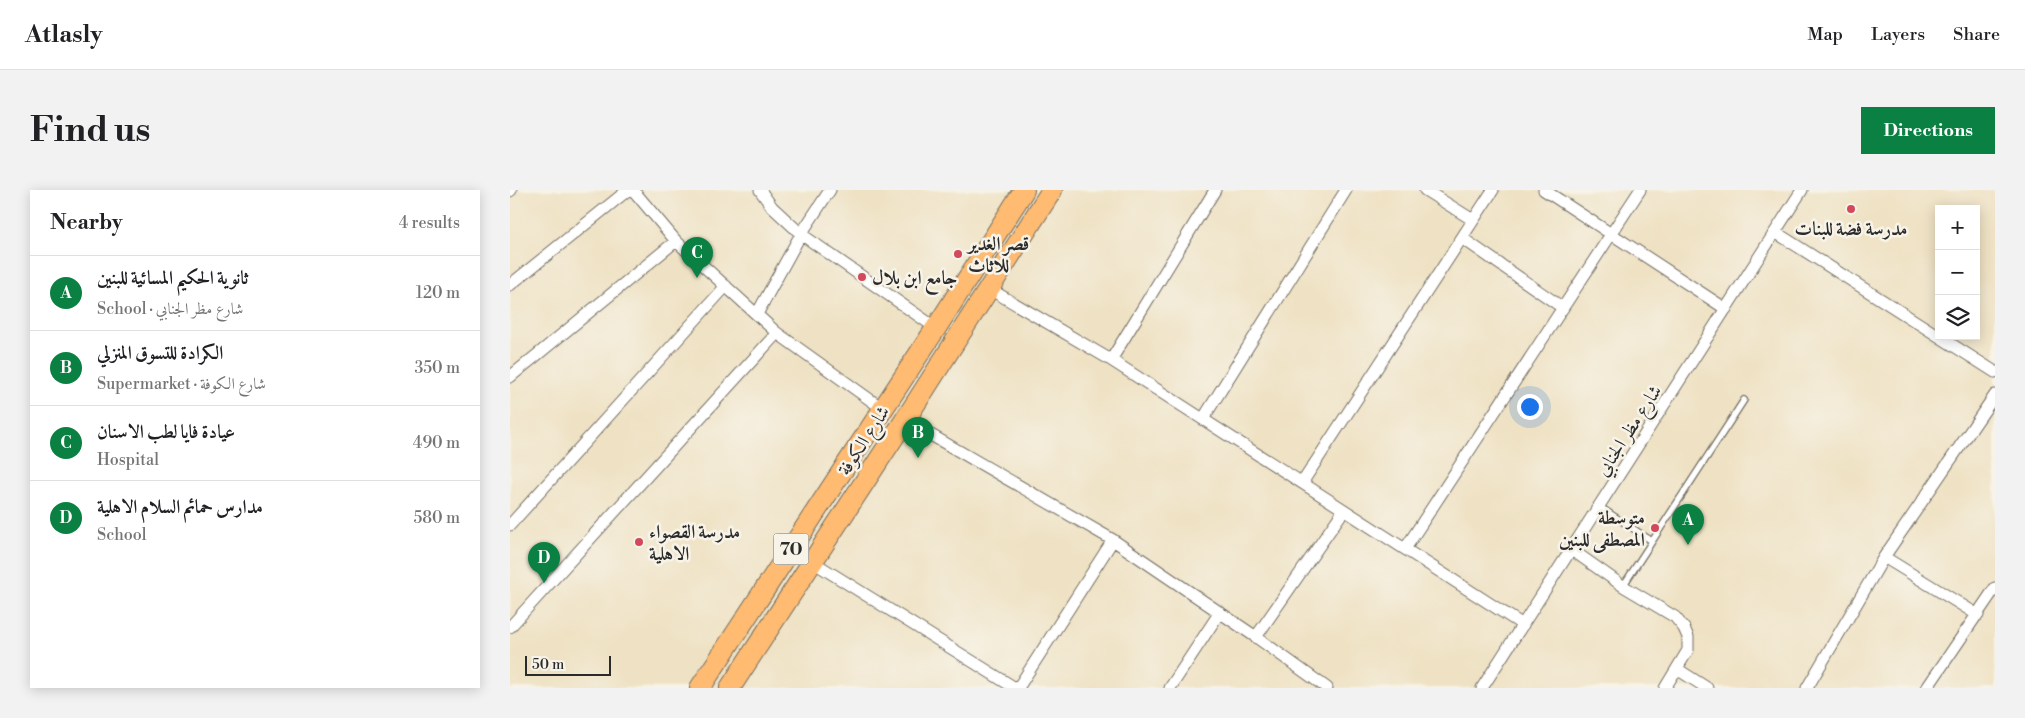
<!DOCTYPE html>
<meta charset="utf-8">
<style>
:root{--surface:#fff;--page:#f2f2f2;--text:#202124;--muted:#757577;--line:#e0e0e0;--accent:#0b8043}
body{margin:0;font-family:"Libre Bodoni",Amiri,serif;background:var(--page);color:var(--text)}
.controls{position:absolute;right:15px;top:15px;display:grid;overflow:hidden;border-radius:0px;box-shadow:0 2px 12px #0003}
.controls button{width:45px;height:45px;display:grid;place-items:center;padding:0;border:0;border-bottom:1px solid var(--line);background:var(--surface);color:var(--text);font:25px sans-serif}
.scale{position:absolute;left:15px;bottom:12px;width:86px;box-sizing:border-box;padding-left:5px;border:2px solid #2b2b2b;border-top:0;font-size:14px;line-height:18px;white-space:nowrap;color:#2b2b2b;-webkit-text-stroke:4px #f7f3e8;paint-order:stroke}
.you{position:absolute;left:1019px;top:216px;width:18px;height:18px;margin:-12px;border:4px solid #fff;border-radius:50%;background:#1a73e8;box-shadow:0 0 0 8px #1a73e833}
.badge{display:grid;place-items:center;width:32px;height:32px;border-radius:50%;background:var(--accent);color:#fff;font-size:16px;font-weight:700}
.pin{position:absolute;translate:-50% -41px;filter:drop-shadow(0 1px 2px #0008)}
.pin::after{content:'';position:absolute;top:26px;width:18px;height:15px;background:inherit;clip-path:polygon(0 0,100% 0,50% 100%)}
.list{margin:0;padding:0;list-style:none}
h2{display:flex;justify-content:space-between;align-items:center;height:65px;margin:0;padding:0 20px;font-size:21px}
h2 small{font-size:16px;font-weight:400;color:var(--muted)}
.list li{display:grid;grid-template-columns:32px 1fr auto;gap:15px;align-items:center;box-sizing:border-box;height:75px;padding:0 20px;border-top:1px solid var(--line)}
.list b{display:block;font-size:19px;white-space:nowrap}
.list p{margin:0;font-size:16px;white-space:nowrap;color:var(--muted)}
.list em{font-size:16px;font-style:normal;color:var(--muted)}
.icon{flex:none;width:28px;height:28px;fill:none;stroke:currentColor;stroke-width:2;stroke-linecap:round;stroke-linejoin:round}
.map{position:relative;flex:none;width:1485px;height:498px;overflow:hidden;border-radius:0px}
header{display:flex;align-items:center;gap:30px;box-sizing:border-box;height:70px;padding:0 25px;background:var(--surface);border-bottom:1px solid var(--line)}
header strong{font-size:24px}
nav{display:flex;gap:28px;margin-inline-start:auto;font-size:18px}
.intro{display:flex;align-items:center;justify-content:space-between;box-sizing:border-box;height:120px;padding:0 30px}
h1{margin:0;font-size:35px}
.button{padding:12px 22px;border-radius:0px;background:var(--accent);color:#fff;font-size:18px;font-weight:700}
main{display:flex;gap:30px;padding:0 30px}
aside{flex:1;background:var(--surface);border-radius:0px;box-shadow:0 2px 12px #0003}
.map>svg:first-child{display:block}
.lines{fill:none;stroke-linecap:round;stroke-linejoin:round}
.service-casing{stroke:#706b61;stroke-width:8}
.minor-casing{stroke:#706b61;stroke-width:13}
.trunk-casing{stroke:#706b61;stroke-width:22}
.service{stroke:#fff;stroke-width:5.5}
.minor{stroke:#fff;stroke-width:11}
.trunk{stroke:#febb71;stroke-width:20}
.poi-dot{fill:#d1495b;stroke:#f7f3e8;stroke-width:2}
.labels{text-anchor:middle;stroke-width:5;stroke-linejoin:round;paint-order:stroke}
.shield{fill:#f7f3e8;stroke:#686764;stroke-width:1}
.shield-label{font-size:18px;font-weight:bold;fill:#2b2b2b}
.poi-label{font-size:19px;font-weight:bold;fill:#2b2b2b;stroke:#f7f3e8;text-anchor:start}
.street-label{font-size:19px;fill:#2b2b2b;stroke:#f7f3e8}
</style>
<header>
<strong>Atlasly</strong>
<nav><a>Map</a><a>Layers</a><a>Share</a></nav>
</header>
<div class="intro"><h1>Find us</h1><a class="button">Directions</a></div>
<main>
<aside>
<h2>Nearby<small>4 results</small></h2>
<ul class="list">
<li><span class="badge">A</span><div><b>ثانوية الحكيم المسائية للبنين</b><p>School · شارع مظر الجنابي</p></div><em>120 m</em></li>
<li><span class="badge">B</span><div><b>الكرادة للتسوق المنزلي</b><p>Supermarket · شارع الكوفة</p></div><em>350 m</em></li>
<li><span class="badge">C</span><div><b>عيادة فايا لطب الاسنان</b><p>Hospital</p></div><em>490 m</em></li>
<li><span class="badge">D</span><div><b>مدارس حمائم السلام الاهلية</b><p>School</p></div><em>580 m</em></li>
</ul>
</aside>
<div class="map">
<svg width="1485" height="498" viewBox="0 0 1485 498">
<rect width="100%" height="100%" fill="#f7f3e8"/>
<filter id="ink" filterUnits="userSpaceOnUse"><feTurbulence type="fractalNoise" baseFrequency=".02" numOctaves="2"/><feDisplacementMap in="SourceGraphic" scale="10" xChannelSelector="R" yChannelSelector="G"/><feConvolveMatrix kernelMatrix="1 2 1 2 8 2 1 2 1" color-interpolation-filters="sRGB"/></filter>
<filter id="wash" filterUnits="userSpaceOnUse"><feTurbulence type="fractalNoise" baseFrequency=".0096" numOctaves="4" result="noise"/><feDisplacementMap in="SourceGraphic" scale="20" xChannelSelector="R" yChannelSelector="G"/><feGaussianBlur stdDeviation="1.12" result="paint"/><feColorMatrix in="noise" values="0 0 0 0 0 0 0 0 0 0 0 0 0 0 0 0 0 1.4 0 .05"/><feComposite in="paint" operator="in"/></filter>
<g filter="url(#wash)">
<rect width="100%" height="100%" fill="#efe2c4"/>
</g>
<g filter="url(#ink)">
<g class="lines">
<defs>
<path id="service" d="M1090,317L1142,351
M1113,396L1234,210"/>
<path id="minor" d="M123,0L166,51L267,143L373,219
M250,0L262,17L291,44L426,138
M915,0L963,30
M1034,0L1216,119
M0,1L1,0
M1265,42L1485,182
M952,48L1053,118
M0,95L118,0
M478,98L601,170L1013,435
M247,124L291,44L320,0
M601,170L705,0
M0,187L166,51
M693,229L836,0
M395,230L603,350L746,447L817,498
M792,293L983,0
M0,335L216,96
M895,359L1130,0
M1062,360L1113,396L1165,427L1174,438L1178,447V460L1155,498
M1374,367L1468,425
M303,372L505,498
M0,437L267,143
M746,447L834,320
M1167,479L1197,498
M508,498L603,350
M660,498L710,422
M972,498L1292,0
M1297,498L1374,367L1485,205
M1417,498L1485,398"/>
<path id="trunk" d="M190,498L426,138L514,0
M220,498L395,230L542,0"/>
</defs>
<use href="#service" class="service-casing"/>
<use href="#minor" class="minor-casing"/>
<use href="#trunk" class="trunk-casing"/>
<use href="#service" class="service"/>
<use href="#minor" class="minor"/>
<use href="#trunk" class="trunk"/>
</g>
</g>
<g class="poi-dot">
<circle cx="1341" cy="19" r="5"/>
<circle cx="448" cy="64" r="5"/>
<circle cx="352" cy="87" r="5"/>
<circle cx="1145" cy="338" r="5"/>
<circle cx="129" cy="352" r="5"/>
</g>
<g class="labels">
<rect class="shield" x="263.5" y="343.5" width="35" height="31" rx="4"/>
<g class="shield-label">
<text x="281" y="365">70</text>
</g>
<g class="poi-label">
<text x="1341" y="45" text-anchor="middle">مدرسة فضة للبنات</text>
<text x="458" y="60">قصر الغدير<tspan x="458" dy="22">للاثاث</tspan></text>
<text x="362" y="94">جامع ابن بلال</text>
<text x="1135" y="334" text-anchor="end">متوسطة<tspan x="1135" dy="22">المصطفى للبنين</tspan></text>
<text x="139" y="348">مدرسة القصواء<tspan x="139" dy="22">الاهلية</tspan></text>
</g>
<g class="street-label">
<text transform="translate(1118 240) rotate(-57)" y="7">شارع مظر الجنابي</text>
<text transform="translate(353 250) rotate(-57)" y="7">شارع الكوفة</text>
</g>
</g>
</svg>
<div class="controls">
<button>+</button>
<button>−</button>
<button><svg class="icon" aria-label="layers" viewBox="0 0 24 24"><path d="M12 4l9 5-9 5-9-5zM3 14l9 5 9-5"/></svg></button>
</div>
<div class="scale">50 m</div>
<div class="you"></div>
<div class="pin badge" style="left:1178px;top:355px">A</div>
<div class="pin badge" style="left:408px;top:268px">B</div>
<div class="pin badge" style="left:187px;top:88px">C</div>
<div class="pin badge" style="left:34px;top:393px">D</div>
</div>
</main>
